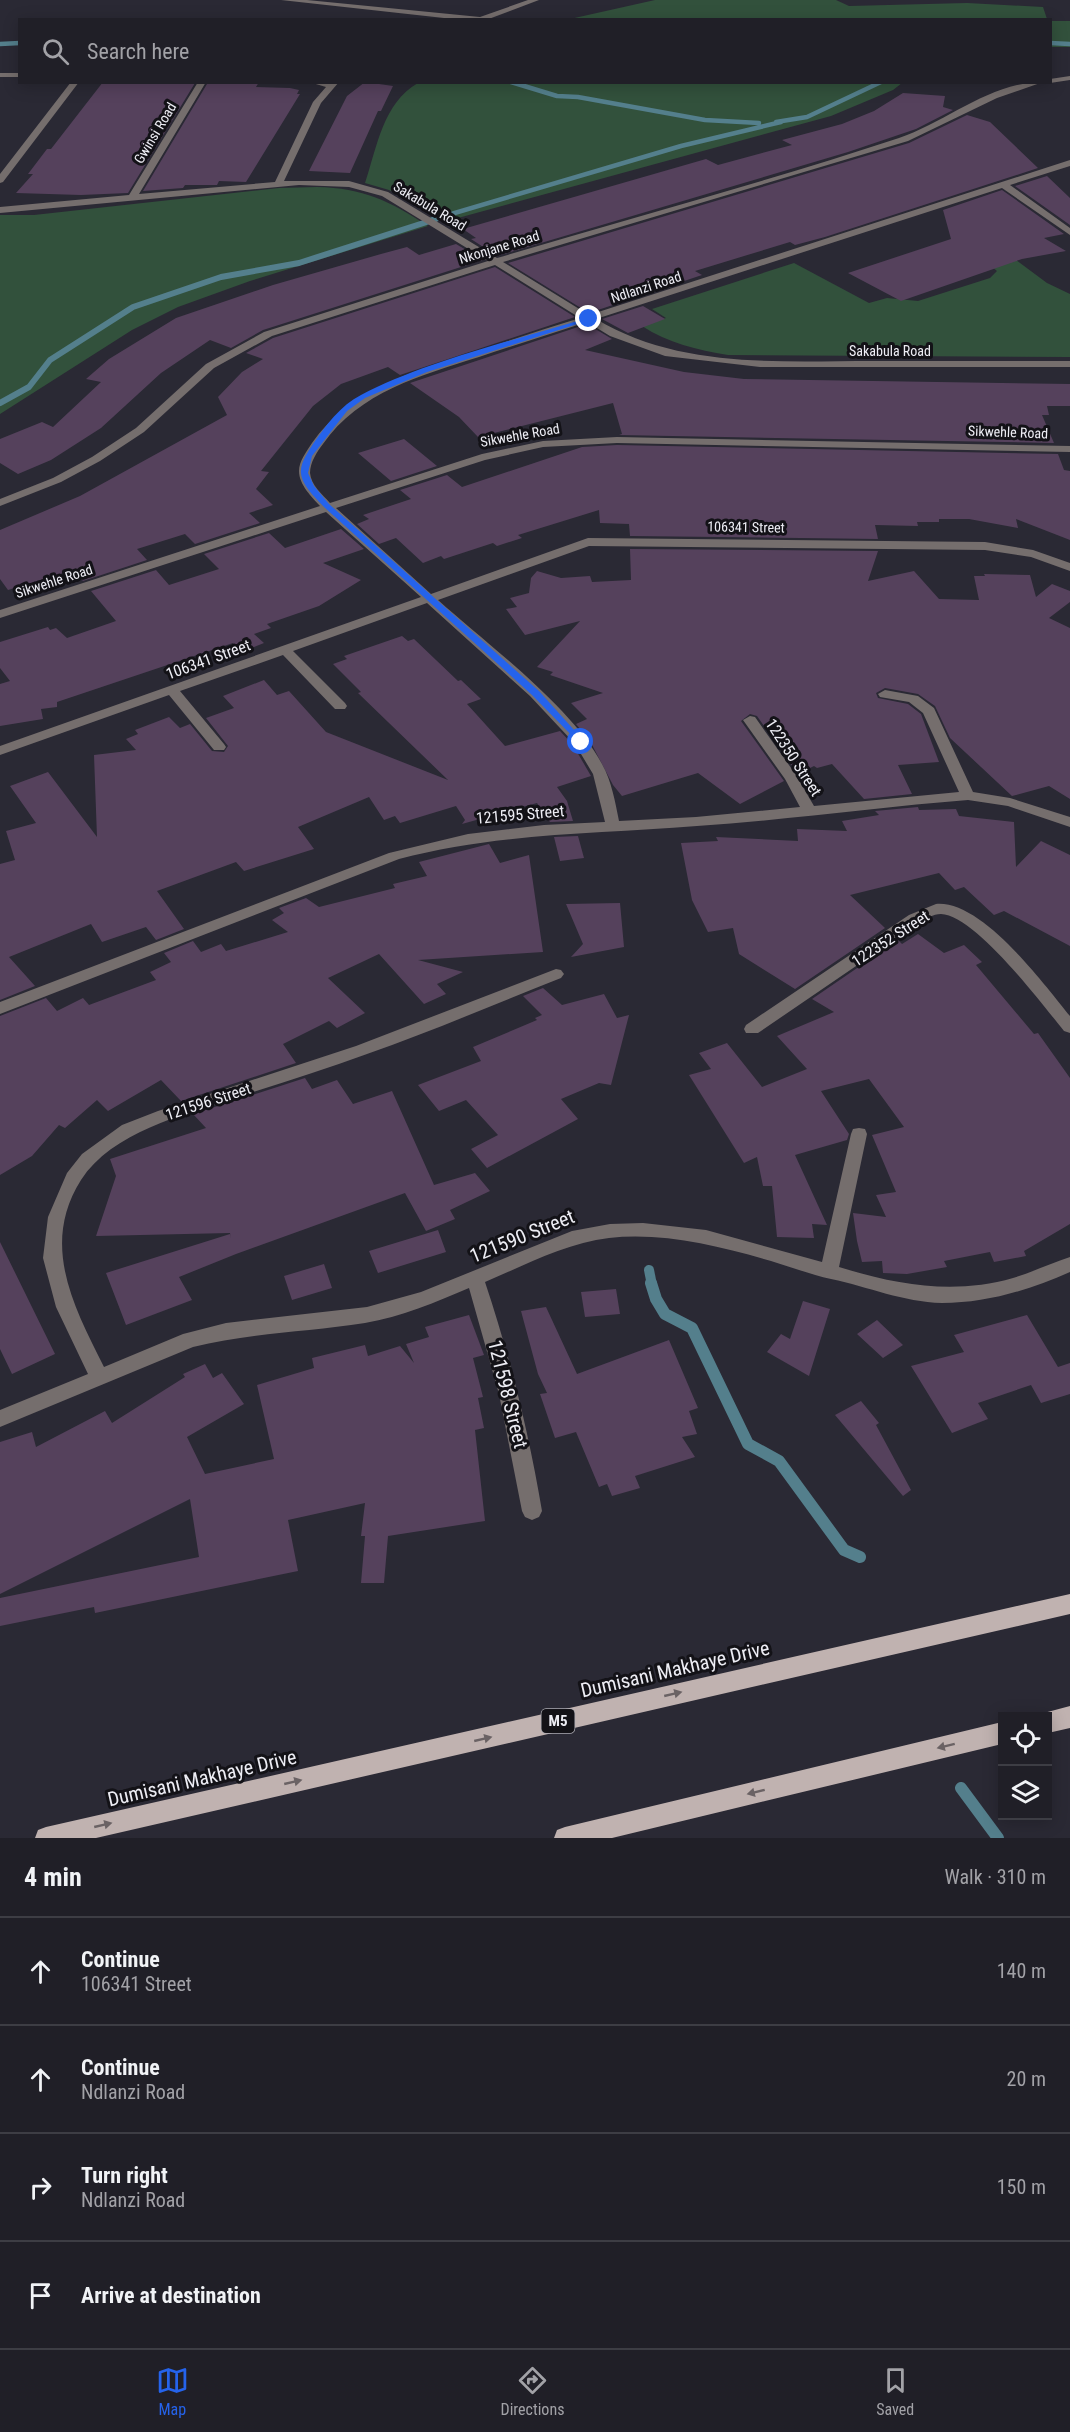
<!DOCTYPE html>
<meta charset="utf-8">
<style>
:root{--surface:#201f27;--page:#28272f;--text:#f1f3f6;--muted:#a2a2a7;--line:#3d3d44;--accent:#2563eb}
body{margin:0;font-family:"Roboto Condensed",sans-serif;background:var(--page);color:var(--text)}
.controls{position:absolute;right:18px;bottom:18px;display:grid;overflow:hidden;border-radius:0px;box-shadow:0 3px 15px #0003}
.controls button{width:54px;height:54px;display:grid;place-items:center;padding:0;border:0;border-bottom:2px solid var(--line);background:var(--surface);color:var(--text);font:30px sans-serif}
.stop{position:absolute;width:18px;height:18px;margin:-14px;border:4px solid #2563eb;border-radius:50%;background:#fff}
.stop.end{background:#2563eb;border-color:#fff;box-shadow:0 2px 6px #0008}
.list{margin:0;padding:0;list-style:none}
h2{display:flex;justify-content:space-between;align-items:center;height:78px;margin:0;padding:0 24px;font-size:26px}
h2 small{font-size:20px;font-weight:400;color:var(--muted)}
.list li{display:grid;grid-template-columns:39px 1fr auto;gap:18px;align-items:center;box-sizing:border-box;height:108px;padding:0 24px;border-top:2px solid var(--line)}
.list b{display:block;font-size:22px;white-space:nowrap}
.list p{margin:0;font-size:20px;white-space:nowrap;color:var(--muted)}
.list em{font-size:20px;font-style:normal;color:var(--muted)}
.icon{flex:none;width:33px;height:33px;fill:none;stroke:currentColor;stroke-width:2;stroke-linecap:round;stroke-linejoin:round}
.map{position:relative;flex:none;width:1070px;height:1838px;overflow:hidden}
.search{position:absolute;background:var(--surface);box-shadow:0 3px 15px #0003;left:18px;right:18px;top:18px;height:66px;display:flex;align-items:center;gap:15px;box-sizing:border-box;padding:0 21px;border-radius:0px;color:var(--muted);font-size:22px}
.sheet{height:510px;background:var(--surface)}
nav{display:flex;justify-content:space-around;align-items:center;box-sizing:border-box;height:84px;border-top:2px solid var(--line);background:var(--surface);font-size:16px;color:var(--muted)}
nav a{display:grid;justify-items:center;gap:3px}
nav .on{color:var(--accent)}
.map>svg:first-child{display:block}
.green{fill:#32513c}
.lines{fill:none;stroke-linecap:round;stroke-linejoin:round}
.stream-far3{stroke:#547f8c;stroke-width:4.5}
.stream-far2{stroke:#547f8c;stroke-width:6}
.stream-far1{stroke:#547f8c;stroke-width:10}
.stream{stroke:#547f8c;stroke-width:12}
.building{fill:#55415c}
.minor{fill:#756e6d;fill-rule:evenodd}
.major{fill:#c0b2b0;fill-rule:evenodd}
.oneway{fill:#6a6264}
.route{fill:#2563eb}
.labels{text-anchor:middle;stroke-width:6;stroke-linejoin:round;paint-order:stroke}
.far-street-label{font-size:14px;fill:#ededf4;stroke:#131217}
.shield{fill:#131217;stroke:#acabb2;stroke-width:1.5}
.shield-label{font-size:15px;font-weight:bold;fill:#ededf4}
.street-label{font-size:16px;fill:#ededf4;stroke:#131217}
.near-street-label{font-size:20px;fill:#ededf4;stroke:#131217}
</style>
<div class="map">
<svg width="1070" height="1838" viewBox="0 0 1070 1838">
<rect width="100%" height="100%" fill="#2a2934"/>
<path class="green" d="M655,0H836L849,6L967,3L1043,7L1047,19H570Z
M1050,21H1070V47H1051Z
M418,83V82L902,83L893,90L831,116L447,221L389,190L365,183C377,147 383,103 418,83Z
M317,187C363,188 390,201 428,226L250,281L178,307L132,330L0,414V215H34L279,188Z
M997,246L1047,283L1070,294V357L728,355C697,350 668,343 642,326L666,318L652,309L794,263L869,303L887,298L918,301L990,278L997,271L977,254Z"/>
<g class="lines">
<path class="stream-far3" d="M1050,43L1070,44
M0,44L20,43
M511,82L557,96L578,97L705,120L759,123
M776,122L807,117L881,82
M431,220L681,146L781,122"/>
<path class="stream-far2" d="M0,403L29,387L50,360L133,307L221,277L299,263L436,219"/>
<path class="stream-far1" d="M649,1270L652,1285"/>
<path class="stream" d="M651,1283L656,1299L665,1314L692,1328L748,1444L779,1461L844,1550L860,1557
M961,1788L998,1838"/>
</g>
<path class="building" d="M103,82L195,83L128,193L81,195L16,193L33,174H28L47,149H51Z
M219,82H259L256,87L290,88L299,90L297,94H300L246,182L219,181L217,185H185L183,188L143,191L207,84Z
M365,82L393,86L381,111H378L350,173L309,171L347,96Z
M903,93L945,96L943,107L953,110L916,129L848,152L497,256L471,239L476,238L463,229L706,159L718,165L792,145L782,140L842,124L874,111Z
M967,115L990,122L1038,168L825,237L795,245L790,242L695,271L702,275L589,313L508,263L909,143Z
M1047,176L1070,198V225L1015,186Z
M1002,190L1064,234L1044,238L1066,251L1022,259L901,301L848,273L951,239L943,210Z
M456,244L483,260L263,330L231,348L210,340L161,373L101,428L51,460L18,474L0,463V439L42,422L53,427L101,382L86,379L109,359L176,318L273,285L381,254L407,247L419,255Z
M495,267L575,317L400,375L388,367L341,384L313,406L261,471L269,472L256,489L273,505L249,513L260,523L195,544L185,534L137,549L147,560L83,581L73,570L8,590L0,579V530L80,496L227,415L218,397L242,372L263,359L246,353L273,338Z
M643,306L665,319L628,333L602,319Z
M587,324L612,339L585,350L684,372L744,379L1070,384V406H1047L1049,415H1042L1054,443L619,435L622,434L613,403L478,437L459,417L410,383Z
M404,439L437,466L391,481L358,453Z
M617,445L1058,454L1064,470L1070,471V540L1016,519L1018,528L969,519H939V522H917L918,526L875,525L878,539L630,536L629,524L600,523L599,510L518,535L522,538L497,546L493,543L444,559L441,556L423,563L396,538L379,544L357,524L369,519L363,515L411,499L400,490L447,475L462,487L582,447Z
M341,529L364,549L323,563L361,580L319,606L267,624L271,628L254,634L264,643L241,652L233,643L57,702V707L41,709L43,719L0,726V684L10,681L0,668V642L48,627L50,630L56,628L67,638L116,621L91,591L156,570L169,585L219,569L204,554L269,533L285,548Z
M630,549L878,551L868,581L914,571L939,599L979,600L974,576H985L984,574L1030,575L1036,597L1052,584L1070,591V602L1049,618L1070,628V799L1049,786L1012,796L950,738L935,706L918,694L885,688L876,693L878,698L908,704L921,714L939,762L898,765L912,794L864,799L832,764L817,768L814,766L798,774L757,716L750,714L741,721L784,781L740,804L698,773L622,796L613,785L590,741L576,724L587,719L571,703L603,693L550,675L553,672L537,667L580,621L525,635L506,609L517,607L510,598L529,593L531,578L537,571L561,578L590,576L592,582L631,580Z
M402,636L408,641L414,639L458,681L461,680L481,699L467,704L505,746L560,731L573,745L591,776L557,787L567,801L573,821L550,822L537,803L462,824L465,820L456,806L400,823L395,816L384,820L369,797L298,827L314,849L244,871L236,862L157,891L184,929L156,940L146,927L102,942L91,924L9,957L35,986L0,1000V864L15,860L6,831L36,823L10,786L48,772L97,837L94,755L136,750L126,739L138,734L135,730L169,717L180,728L190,724L212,751L224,752L228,746L206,718L234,708L223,696L264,680L277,695L289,691L326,732L448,780L358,693L361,692L333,664L347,659L344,656Z
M918,807L919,810L956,809L959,816L1014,822L1016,867L1041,841L1070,855V946L1004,911L994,915L964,887L955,890L939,873L850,895L885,928L795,989L739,954L733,928L708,932L692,900L681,843L718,841L716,837L798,841L797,829L847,831L842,821L879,815L875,811Z
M578,836L584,858L560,861L554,837Z
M489,844L500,863L529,855L543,952L418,960L463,972L437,984L446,994L424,1004L379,954L328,978L365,1013L337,1028L329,1021L283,1044L296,1063L181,1101L161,1080L108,1111L97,1100L65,1128L59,1125L32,1156L0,1175V1016L46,998L57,1011L83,998L89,1005L156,980L150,972L171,962L164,953L193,941L201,952L221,944L226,951L288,932L272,920L284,913L279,908L306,898L319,907L395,888L393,884L427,876L419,862Z
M620,903L624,947L571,957L583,944L566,904Z
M918,934L944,953L964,945L982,962L976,965L1034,1034L1038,1033L1070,1078V1224L1024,1251L1026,1256L994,1262L990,1252L944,1261L947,1267L907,1274L883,1273L882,1261L862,1262L857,1241L853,1213L886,1217L876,1195L896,1192L872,1135L904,1127L869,1079L821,1091L849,1134L847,1140L795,1155L827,1225L812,1224L814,1238L777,1237L772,1186H763L757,1157L744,1163L689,1075L711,1069L699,1053L727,1043L762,1087L807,1069L777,1036L834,1012L812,999L898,940L902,944Z
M543,988L562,1005L604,994L617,1018L629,1015L611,1085L599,1083L561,1099L578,1119L487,1168L471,1149L498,1135L466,1100L439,1111L418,1085L481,1061L473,1047L537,1020L535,1018L542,1015L523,996Z
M305,1078L312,1089L337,1080L353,1104L392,1091L434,1185L475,1173L490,1191L450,1210L455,1219L426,1231L405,1193L236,1254L179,1277L192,1300L126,1325L106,1273L230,1234L231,1239L230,1233L96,1236L116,1176L110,1159L206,1128L193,1114Z
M438,1230L446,1252L378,1273L369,1251Z
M0,1242L55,1354L12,1374L0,1349Z
M324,1264L332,1288L292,1300L284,1276Z
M616,1289L620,1314L585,1317L581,1292Z
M803,1301L830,1309L809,1376L767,1352L781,1334L790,1339Z
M546,1307L577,1374L669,1340L698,1408L689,1411L697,1434L682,1437L695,1457L635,1476L640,1488L612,1496L607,1484L599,1487L576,1432L555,1438L540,1394L547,1393L538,1374L521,1311Z
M469,1315L484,1355L473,1358L483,1397L478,1398L484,1428L475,1430L485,1521L388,1536L384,1583H361L365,1536H361L365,1503L288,1520L298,1571L95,1613L94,1607L0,1626V1598L199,1557L190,1499L0,1594V1442L32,1432L36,1447L105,1411L112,1423L185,1377L183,1374L205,1364L213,1378L222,1373L244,1404L187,1437L205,1474L274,1459L257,1385L314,1368L312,1358L365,1345L368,1356L400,1346L414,1363L406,1344L429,1337L425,1327Z
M1027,1315L1058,1367L1070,1363V1394L1041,1403L1031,1385L978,1403L988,1419L952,1433L911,1366L964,1352L954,1335Z
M877,1320L903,1345L883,1358L857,1334Z
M861,1401L879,1423L876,1425L911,1490L903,1496L835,1415Z"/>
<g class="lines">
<path class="minor" d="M281,0H307L480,17L528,0H539L486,20H462Z
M0,73H20V77H0Z
M1070,76V80L1050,83L1047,82H1050V79Z
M71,82H79L3,182L0,183V174Z
M198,82H206L139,194L275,182L313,102L326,87L309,82H339L321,103L284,181H349L388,192L497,258C631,218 766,182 899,138C947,122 990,82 1043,82L997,98L908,141L503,262L589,315L1070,160V166L1010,185L1070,228V235L1002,188L596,319C679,369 780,361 873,361C939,361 1004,361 1070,361V367H760L665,356L610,336L587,322C551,334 515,345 479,357C422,375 359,392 323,444C317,452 310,462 310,473C311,485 322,494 330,503L482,454L543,441L617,437L1070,446V452L617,443L543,447L485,460L336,508L431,594L588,538L985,542L1033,550L1070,563V571L1031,557L985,550L589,546L438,600C487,644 572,707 602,764C612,782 615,802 619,821L696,817L800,807L785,779L743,720L750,716L755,717L796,775L814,806L959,792L923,713L909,702L880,697L878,694L885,690L918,696L934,708L973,792L1010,798L1070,817V827L1008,806L968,800C877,807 788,820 697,826C596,834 497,833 399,859L0,1014V1002L389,853L468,834L544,825L605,822L593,774L575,744L530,696L427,603L293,651L345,703L347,706L345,709H335L283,655L180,691L224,744L226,747L224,750H214L169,695L0,755V746L421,597L326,512L0,618V610L320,506C312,497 299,485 299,471C299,461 307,451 312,443C350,389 412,372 472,353C508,341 544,329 580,318L495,265L272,336L214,368L144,432L100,461L61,482L0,506V499L53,478L92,457L136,428L206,364L264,332L488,261L382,196L349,187L299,185L0,213V207L129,195Z
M936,904C982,900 1043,983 1070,1016V1033L1064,1031C1042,1004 975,915 941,914C933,914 926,919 919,923L758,1033H746L744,1029L746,1025L909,915Z
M556,969L561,970L564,974L561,978C497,1003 433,1031 367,1054C323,1070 278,1084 234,1098C183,1115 112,1132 81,1180C40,1245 74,1307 104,1367L183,1334L226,1323L367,1307L421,1292L572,1231L610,1224L643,1223L706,1230L822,1262L851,1134L853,1129L859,1128L865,1129L867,1134L839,1267C897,1285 954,1295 1013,1278C1033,1272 1051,1263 1070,1257V1272C1029,1290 987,1303 942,1303C903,1302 869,1287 831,1279C812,1275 791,1267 771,1261C719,1246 663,1232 609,1238C566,1243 525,1265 485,1282C510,1357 529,1433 542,1511L539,1517L532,1520L525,1517L522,1511L499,1394L469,1288C436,1302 401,1317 365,1323C307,1332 249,1333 193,1347L0,1427V1410L88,1374L56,1307L43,1258L48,1217L67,1173L82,1154L122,1125L158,1111L356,1046Z"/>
<path class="major" d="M1070,1594V1614L96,1838H35L38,1830L46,1827Z
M1070,1706V1728L1048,1733V1716H1039L1040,1714Z
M1002,1722V1744L612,1838H554L557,1830L565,1827Z"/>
</g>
<defs><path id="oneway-solid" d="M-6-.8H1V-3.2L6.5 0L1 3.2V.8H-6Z" transform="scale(1.5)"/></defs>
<g class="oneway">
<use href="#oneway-solid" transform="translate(673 1694) rotate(-13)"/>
<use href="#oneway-solid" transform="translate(483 1739) rotate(-13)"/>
<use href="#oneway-solid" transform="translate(946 1746) rotate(166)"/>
<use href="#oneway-solid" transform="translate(293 1782) rotate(-13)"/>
<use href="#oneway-solid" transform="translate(756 1792) rotate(166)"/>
<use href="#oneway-solid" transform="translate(103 1825) rotate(-13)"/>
</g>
<path class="route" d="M587,318L593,319L427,372L365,398L347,411L312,456L308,473L314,486L329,504L539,691L584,741V744L581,745L532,695L324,507C316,498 302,486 301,473C300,463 308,452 313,444C325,426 341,405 361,395C426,361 516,340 587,318Z"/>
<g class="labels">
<g class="far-street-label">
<text transform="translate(155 133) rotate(-59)" y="5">Gwinsi Road</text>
<text transform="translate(430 206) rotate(31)" y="5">Sakabula Road</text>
<text transform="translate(499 247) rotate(-17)" y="5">Nkonjane Road</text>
<text transform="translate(646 287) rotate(-18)" y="5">Ndlanzi Road</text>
<text x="890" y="356">Sakabula Road</text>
<text transform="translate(1008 432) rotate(2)" y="5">Sikwehle Road</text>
<text transform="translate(520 435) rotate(-10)" y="5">Sikwehle Road</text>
<text transform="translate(746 527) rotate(1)" y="5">106341 Street</text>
<text transform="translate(54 581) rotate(-18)" y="5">Sikwehle Road</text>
</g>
<rect class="shield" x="541.5" y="1709" width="33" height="24" rx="4.5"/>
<g class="shield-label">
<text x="558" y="1726">M5</text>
</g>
<g class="street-label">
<text transform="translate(208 659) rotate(-20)" y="6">106341 Street</text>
<text transform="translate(794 757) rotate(57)" y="6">122350 Street</text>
<text transform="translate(520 814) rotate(-5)" y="6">121595 Street</text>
<text transform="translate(890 938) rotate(-33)" y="6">122352 Street</text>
<text transform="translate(208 1101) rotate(-18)" y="6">121596 Street</text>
</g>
<g class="near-street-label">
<text transform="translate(522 1236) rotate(-22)" y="7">121590 Street</text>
<text transform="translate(508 1394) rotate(76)" y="7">121598 Street</text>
<text transform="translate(675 1669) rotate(-13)" y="7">Dumisani Makhaye Drive</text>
<text transform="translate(202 1778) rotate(-13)" y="7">Dumisani Makhaye Drive</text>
</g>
</g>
</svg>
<div class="controls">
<button><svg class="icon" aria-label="locate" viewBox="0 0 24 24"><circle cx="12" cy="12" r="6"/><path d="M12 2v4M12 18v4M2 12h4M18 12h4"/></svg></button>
<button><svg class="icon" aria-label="layers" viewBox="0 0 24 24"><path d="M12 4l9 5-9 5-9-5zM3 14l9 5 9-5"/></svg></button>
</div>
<div class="stop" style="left:581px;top:742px"></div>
<div class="stop end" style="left:589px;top:319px"></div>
<div class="search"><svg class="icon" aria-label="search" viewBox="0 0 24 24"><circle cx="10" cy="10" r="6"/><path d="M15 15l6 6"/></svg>Search here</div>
</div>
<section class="sheet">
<h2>4 min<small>Walk · 310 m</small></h2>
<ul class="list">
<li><svg class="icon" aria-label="ahead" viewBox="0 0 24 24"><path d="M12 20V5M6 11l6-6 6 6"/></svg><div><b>Continue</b><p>106341 Street</p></div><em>140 m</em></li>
<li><svg class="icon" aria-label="ahead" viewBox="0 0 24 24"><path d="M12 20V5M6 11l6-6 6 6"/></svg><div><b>Continue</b><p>Ndlanzi Road</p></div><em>20 m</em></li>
<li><svg class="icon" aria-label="right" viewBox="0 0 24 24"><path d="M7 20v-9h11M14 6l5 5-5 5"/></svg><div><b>Turn right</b><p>Ndlanzi Road</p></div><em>150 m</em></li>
<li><svg class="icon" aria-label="arrive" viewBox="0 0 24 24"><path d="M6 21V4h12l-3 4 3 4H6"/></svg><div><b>Arrive at destination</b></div></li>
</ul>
</section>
<nav>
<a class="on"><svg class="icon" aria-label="map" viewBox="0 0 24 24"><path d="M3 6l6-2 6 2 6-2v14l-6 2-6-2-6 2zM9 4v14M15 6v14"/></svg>Map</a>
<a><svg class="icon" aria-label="directions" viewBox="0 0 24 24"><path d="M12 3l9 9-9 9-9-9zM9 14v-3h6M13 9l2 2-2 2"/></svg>Directions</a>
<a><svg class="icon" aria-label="saved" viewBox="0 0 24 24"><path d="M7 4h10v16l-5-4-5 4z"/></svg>Saved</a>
</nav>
